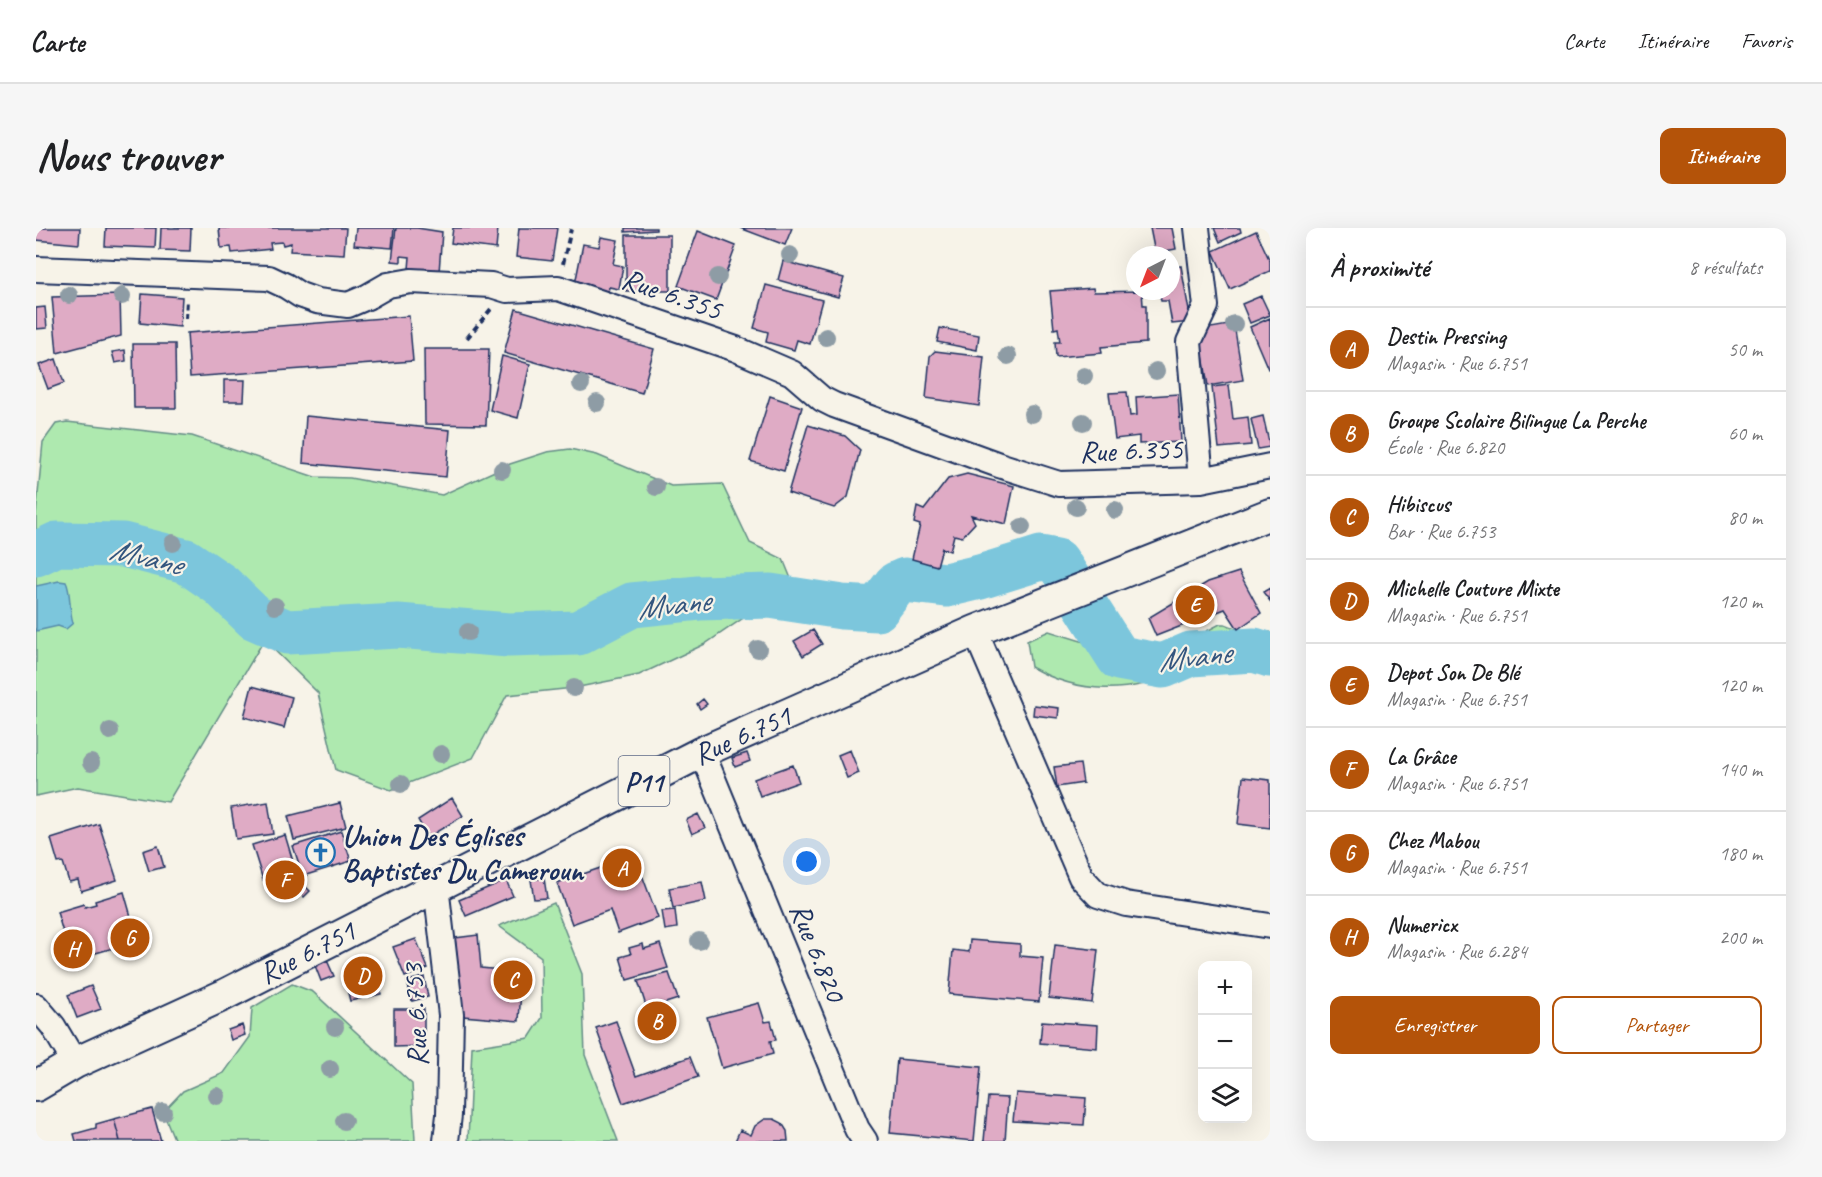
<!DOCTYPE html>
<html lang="fr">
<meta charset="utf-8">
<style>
:root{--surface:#fff;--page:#f6f6f6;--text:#202124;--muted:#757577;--line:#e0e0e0;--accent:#b45309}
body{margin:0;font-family:Caveat,sans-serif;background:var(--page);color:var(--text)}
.controls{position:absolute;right:18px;bottom:18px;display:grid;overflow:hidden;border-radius:12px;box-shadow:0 6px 24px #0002}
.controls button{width:54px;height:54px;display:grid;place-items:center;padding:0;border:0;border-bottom:2px solid var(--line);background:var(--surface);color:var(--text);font:30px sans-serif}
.compass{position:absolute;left:1090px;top:18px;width:54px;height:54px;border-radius:50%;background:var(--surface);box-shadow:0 6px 24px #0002;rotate:222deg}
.you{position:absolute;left:771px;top:634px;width:21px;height:21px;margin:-15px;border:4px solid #fff;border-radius:50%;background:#1a73e8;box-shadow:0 0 0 9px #1a73e833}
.badge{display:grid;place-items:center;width:39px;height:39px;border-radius:50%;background:var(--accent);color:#fff;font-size:20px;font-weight:700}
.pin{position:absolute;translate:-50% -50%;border:3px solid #fff;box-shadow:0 2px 6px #0006}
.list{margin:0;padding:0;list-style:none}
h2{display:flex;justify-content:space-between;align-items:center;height:78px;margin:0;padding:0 24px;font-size:26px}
h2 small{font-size:20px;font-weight:400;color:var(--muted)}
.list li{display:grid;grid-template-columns:39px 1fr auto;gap:18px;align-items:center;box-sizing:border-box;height:84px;padding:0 24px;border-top:2px solid var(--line)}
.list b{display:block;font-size:22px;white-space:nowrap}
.list p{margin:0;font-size:20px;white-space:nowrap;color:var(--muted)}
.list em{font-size:20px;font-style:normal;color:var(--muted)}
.actions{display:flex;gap:12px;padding:18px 24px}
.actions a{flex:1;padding:14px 0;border:2px solid var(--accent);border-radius:12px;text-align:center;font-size:21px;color:var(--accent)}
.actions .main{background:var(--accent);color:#fff}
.icon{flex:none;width:33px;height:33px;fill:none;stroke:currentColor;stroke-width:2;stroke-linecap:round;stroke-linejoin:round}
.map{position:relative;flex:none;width:1234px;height:913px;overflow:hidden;border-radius:12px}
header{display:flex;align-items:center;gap:36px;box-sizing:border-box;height:84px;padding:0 30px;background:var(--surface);border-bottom:2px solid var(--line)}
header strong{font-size:28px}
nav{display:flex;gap:33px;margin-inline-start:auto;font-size:21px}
.intro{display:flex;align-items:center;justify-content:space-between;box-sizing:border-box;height:144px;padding:0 36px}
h1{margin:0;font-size:42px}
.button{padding:15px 27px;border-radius:12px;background:var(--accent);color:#fff;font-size:21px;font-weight:700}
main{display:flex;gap:36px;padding:0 36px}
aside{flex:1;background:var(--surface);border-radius:12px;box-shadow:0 6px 24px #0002}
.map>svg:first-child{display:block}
.green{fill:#aee9af;stroke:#648c86;stroke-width:1.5}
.water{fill:#7cc6dc;stroke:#558aaa;stroke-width:1.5}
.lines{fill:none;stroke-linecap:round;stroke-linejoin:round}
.river{stroke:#7cc6dc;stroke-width:45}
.building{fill:#dfabc5;stroke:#1b2f5e;stroke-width:1.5}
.minor-casing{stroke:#1b2f5e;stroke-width:28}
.major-casing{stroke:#1b2f5e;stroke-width:34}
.path{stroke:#1b2f5e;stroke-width:4;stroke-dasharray:6 4.5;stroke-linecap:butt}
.minor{stroke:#f7f3e8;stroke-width:24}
.major{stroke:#f7f3e8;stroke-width:30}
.tree{fill:#8e9ca5}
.labels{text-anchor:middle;stroke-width:4.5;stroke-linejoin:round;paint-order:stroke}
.shield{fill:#f7f3e8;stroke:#5d6a87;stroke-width:1.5}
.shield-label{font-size:28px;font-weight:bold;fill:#1b2f5e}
.street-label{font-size:30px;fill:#1b2f5e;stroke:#f7f3e8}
.poi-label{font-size:30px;font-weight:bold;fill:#1b2f5e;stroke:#f7f3e8;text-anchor:start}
.water-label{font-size:32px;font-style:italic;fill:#33557e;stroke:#f7f3e8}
</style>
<header>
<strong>Carte</strong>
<nav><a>Carte</a><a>Itinéraire</a><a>Favoris</a></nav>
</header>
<div class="intro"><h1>Nous trouver</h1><a class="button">Itinéraire</a></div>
<main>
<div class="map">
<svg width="1234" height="913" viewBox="0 0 1234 913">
<rect width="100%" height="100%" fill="#f7f3e8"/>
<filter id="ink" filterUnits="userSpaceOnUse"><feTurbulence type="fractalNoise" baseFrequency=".0167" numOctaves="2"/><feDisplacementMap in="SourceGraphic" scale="12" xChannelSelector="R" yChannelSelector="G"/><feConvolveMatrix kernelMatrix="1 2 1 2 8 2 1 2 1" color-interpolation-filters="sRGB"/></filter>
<g filter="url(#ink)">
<path class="green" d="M31,194L156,208L279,249L314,250L406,267L474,236L511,224L534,221L561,227L635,258L686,256L714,315L747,331L769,385L741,380L712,387L669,416L603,447L538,460L471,467L437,530L355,562L300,542L282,465L228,412L132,574L42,559L0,568V287L7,214L20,196Z
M1184,396H1189L1220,408L1234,404V436C1219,431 1201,422 1185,423C1170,423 1159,438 1145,444C1093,466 1044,467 995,439L991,413L1013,403L1058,417L1092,414L1121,423L1138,420Z
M518,675L546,746L549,827L582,913H432L436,819L493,810L506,790L505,729L463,698Z
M256,756L277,764L376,856L379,913H139L127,884L147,863L188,845L214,809L216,780Z"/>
<path class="water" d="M23,353L30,354C35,363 33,383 37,395L30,401L22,398L0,403V358Z"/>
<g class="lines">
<path class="river" d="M0,326L21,316L87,317L150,333L185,357L219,390L251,404L362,398L473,407L542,405L596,377L663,370L734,368L806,379L841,381L860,356L869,352L910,357L944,349L1005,330L1021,333L1083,430L1127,438L1155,426L1218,422L1234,427"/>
</g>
<path class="building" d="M0,0H44L43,16L0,12Z
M70,0H120L119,20L69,18Z
M125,0H155L154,23L124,22Z
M183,0H310L308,26L254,23L255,15L247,17L246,14L234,15L235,21L196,25L195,19L185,20Z
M320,0H358L356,20L318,17Z
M360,0H381L406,4L403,44L373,41L374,29L365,28V34L356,33Z
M417,0H462L460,21L415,15Z
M483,0H521L516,33L480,29Z
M589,0H620V2L589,4Z
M704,0H756L749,17Z
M1114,0H1136L1140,21L1119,25Z
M1178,0H1204L1205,4L1184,14Z
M662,3L700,18L680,72L642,58Z
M1220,3L1234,33V43L1194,61L1177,23Z
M590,7H634V63H590Z
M565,9L582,12L577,36L587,38L583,61L573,59L572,64L539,56L547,16L563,19Z
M747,33L808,50L802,69L742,52Z
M1145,38L1155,94L1136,96L1132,73H1125L1123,63H1135V40Z
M730,57L786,72L774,116L761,112L758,122L730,114L732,104L718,100Z
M1057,60L1058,64L1106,63L1107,77H1110V115L1065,119L1066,125L1020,129L1019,114H1024L1022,100L1018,101L1014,63Z
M106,66L146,69L144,99L104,95Z
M84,67L85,108L21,125L16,69Z
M1225,68L1234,87L1214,95L1206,76Z
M9,79L11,100L0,101V80Z
M480,81L618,121L606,165L468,125Z
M373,88L377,133L154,149L151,105Z
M1234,90V141H1232L1214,99Z
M1198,96L1207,152L1172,158L1163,102Z
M904,100L943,107L941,122L901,114Z
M97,116H139L140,180H98Z
M388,121H453L450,197L389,196Z
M89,122L90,133L79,135L76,124Z
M899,123L948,129L943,178L890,170L894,128Z
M466,128L494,136L482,190L454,182Z
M20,131L28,155L12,161L3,137Z
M188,152H209L208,173H188Z
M1193,157L1197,191L1212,189L1215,217L1183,220L1176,159Z
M1091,164L1094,188L1101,187L1100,169L1142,166L1145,214L1103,216V208L1079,211L1073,165Z
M734,168L766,179L748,243L714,233Z
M270,188L414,202L410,249L267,235Z
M1227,188L1234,219L1222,221L1215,191Z
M772,197L809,208L824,222L812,269L798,280L752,265Z
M931,246L978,258L970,296L935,287L939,295L926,309L918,307L914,323L906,320L901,338L876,331L884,297L878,295L881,279L888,282L912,251Z
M1203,344L1225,385L1202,401L1189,381L1120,408L1112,390L1172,354Z
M1234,360V373L1227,364Z
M777,402L786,416L767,428L758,413Z
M216,458L256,469L248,500L208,489Z
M667,471L671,476L664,481L661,476Z
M998,477L1023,480L1022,490L997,487Z
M814,522L823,545L811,550L802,527Z
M711,525L714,533L699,539L696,530Z
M1044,536L1047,555L1021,559L1018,539Z
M757,537L763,554L724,568L718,551Z
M1207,549L1234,552V600L1202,596Z
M416,570L427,588L392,609L382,592Z
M232,574L237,606L200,611L195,580Z
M304,575L310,599L258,612L252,588Z
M662,586L669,600L656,606L650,592Z
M63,596L81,652L45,663L42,652L33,654L27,634L22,635L15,611Z
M305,603L315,633L267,648L257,618Z
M249,607L262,650L237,657L235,650L227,652L216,617Z
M122,618L128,639L113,643L107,623Z
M599,628L622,690L582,705L574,682L536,696L521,655Z
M508,650L511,670L498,671L495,652Z
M470,652L477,668L430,688L423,672Z
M666,654L670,673L637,680L633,660Z
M267,656L274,663L268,669L261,663Z
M88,664L102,713L35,732L21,684L48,676L49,679L60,676L59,673Z
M639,682L641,700L629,702L626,683Z
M442,707L445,740L486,744L483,793L427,788L419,710Z
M380,711L392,740L369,749L357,719Z
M934,712L984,716V728L1007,730L1003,774L913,766L917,722L933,724Z
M607,716L608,721L624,716L632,740L591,752L584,729L595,726L593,720Z
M1019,717L1062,722L1056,775L1013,770Z
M290,730L298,748L285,753L278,735Z
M340,742L345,766L314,773L308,748Z
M633,745L642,771L611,781L602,753Z
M388,749L392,769L376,773L371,753Z
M55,758L65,781L41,790L32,767Z
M723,775L729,794L735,793L740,812L734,813L737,826L686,840L671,789Z
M358,781H388V818L358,819Z
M580,793L600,848L654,829L662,849L587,875L560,800Z
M1006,793L1062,797L1061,820L1004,815Z
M206,797L209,807L195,812L192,802Z
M861,831L945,839L938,913L854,905Z
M980,865L1050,870L1048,897L977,893Z
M952,869L972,870L969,913H948Z
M116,881L125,913H84L78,891Z
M78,891L84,913H40L38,906L60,900V896Z
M729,891H738L746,895L751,903L752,913H699L704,902L715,907L719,898Z"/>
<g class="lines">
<defs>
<path id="minor" d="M1161,0L1170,78L1153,114L1165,252
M0,41L233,50L250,58L264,67L281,73L312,77L331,69L352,57L375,53L455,57L471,62L522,60L700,121L756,145L786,171L798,177L963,237L1023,256L1165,252L1234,238
M939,403L1045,649L1062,667L1090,676L1234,698
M666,524L821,901L829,913
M400,658L415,787L413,887L410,913
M0,778L17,798L39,835"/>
<path id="major" d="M0,858L39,835L186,768L666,524L939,403L1234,286"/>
</defs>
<use href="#minor" class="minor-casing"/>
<use href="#major" class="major-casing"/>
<path class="path" d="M527,36L535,1
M150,91L151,71
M431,110L455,81"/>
<use href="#minor" class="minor"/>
<use href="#major" class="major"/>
</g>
<g class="tree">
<circle cx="754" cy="27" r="9"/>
<circle cx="682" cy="49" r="9"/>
<circle cx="33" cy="67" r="9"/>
<circle cx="86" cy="68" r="9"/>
<circle cx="1198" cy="96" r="9"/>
<circle cx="790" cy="109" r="9"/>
<circle cx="972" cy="128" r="9"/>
<circle cx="1120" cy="143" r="9"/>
<circle cx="1048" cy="148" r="9"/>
<circle cx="545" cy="156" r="9"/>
<circle cx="561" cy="175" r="9"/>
<circle cx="996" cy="186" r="9"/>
<circle cx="1047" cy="194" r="9"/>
<circle cx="466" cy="242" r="9"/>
<circle cx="620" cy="259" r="9"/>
<circle cx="1040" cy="279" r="9"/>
<circle cx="1079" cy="282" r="9"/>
<circle cx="986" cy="299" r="9"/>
<circle cx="137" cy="315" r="9"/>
<circle cx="239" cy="378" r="9"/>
<circle cx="432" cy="404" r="9"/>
<circle cx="722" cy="421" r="9"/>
<circle cx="538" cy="460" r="9"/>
<circle cx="74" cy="503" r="9"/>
<circle cx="405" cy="526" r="9"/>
<circle cx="55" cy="535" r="9"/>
<circle cx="365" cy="556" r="9"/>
<circle cx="663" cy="713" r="9"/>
<circle cx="299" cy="799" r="9"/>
<circle cx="294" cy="841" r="9"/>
<circle cx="181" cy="868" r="9"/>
<circle cx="127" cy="884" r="9"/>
<circle cx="308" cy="893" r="9"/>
</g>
</g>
<defs>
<symbol id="church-ring" viewBox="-11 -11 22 22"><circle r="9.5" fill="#f7f3e8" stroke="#1f6fb2" stroke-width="1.5"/><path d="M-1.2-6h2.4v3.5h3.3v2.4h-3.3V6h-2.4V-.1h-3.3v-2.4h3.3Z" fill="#1f6fb2"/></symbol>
</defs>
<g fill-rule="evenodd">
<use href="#church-ring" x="268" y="608" width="33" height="33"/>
</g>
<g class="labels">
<rect class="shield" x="582.5" y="528" width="51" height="50" rx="4.5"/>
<g class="shield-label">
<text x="608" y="563">P11</text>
</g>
<g class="street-label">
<text transform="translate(636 66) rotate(19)" y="10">Rue 6.355</text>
<text transform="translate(1095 222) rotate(-2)" y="10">Rue 6.355</text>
<text transform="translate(706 507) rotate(-24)" y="10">Rue 6.751</text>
<text transform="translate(271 724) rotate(-27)" y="10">Rue 6.751</text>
<text transform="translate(782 724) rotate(68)" y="10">Rue 6.820</text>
<text transform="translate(379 787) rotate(-93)" y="10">Rue 6.753</text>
</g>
<g class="poi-label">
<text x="306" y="618">Union Des Églises<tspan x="306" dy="34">Baptistes Du Cameroun</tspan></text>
</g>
<g class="water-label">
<text transform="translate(110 328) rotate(13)" y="11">Mvane</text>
<text transform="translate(637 376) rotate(-7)" y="11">Mvane</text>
<text transform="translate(1158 428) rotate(-7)" y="11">Mvane</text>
</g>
</g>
</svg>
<div class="controls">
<button>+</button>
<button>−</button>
<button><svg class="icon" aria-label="layers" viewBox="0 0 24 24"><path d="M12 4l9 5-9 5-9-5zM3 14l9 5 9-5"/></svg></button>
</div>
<svg class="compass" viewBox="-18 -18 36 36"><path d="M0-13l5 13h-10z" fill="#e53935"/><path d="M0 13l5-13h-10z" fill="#757577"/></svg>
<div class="you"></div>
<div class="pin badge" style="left:586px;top:640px">A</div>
<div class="pin badge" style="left:621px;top:793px">B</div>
<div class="pin badge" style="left:477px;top:752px">C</div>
<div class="pin badge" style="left:327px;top:748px">D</div>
<div class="pin badge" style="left:1159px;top:377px">E</div>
<div class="pin badge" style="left:249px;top:652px">F</div>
<div class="pin badge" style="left:94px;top:710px">G</div>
<div class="pin badge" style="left:37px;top:721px">H</div>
</div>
<aside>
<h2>À proximité<small>8 résultats</small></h2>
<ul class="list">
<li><span class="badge">A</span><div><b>Destin Pressing</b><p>Magasin · Rue 6.751</p></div><em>50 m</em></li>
<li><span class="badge">B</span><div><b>Groupe Scolaire Bilingue La Perche</b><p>École · Rue 6.820</p></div><em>60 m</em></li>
<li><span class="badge">C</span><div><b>Hibiscus</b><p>Bar · Rue 6.753</p></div><em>80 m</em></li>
<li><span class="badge">D</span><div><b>Michelle Couture Mixte</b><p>Magasin · Rue 6.751</p></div><em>120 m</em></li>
<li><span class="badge">E</span><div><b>Depot Son De Blé</b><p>Magasin · Rue 6.751</p></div><em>120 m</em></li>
<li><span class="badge">F</span><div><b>La Grâce</b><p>Magasin · Rue 6.751</p></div><em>140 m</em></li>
<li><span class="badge">G</span><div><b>Chez Mabou</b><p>Magasin · Rue 6.751</p></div><em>180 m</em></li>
<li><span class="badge">H</span><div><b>Numericx</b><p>Magasin · Rue 6.284</p></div><em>200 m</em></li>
</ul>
<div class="actions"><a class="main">Enregistrer</a><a>Partager</a></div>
</aside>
</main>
